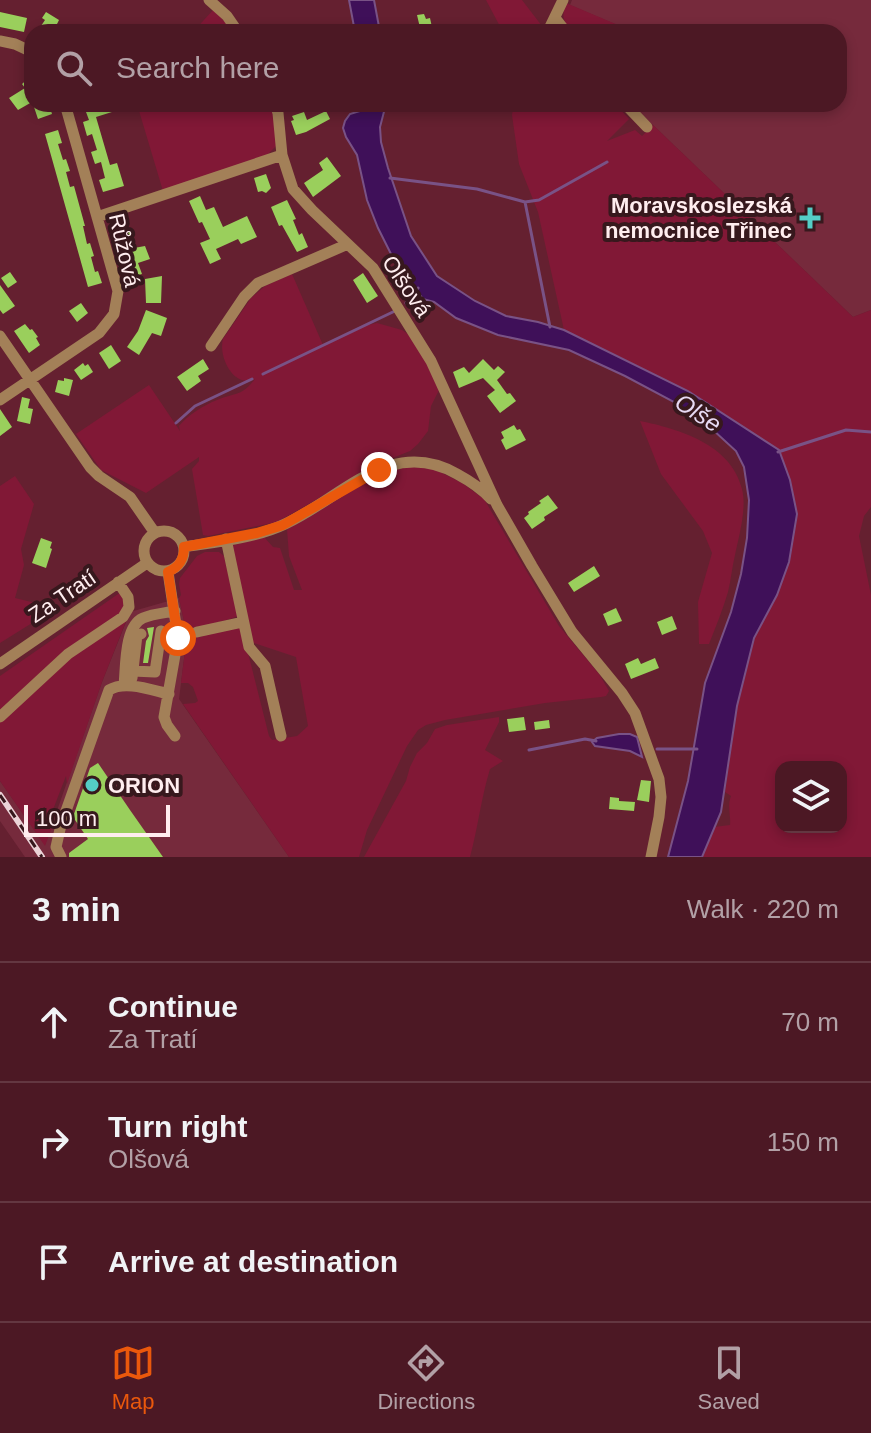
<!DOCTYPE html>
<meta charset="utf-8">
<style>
:root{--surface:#4c1824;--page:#562531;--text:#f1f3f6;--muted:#b2a0a6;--line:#633741;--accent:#ea580c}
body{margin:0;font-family:Arial,sans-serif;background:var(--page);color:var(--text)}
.controls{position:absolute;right:24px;bottom:24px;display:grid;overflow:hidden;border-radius:16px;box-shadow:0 4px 12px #0003}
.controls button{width:72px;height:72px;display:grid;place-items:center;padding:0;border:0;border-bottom:2px solid var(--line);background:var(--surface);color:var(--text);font:40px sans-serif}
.scale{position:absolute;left:24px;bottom:20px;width:146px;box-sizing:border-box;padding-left:8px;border:4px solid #ffedef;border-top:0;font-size:22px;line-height:28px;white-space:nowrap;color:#ffedef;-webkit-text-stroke:6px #37181d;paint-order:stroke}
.stop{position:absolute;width:24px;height:24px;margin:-18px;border:6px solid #ea580c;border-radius:50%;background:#fff}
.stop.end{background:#ea580c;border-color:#fff;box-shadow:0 2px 8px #0008}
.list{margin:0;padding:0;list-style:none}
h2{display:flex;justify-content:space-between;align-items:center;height:104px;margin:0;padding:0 32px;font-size:34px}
h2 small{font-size:26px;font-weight:400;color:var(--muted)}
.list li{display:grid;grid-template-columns:52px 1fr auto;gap:24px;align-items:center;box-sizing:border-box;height:120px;padding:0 32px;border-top:2px solid var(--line)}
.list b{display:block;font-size:30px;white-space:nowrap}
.list p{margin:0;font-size:26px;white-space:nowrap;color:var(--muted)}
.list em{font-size:26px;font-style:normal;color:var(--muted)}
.icon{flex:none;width:44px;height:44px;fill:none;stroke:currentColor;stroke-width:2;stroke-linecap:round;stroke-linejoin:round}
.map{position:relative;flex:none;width:871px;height:857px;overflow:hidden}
.search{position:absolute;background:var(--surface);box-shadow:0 4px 12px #0003;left:24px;right:24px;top:24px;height:88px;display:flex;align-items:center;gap:20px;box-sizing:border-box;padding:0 28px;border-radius:24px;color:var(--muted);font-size:30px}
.sheet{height:464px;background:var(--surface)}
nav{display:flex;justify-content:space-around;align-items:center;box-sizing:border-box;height:112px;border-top:2px solid var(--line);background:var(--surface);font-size:22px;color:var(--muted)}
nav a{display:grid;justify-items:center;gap:4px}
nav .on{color:var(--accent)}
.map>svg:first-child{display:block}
.built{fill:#762a3c}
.green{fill:#811836;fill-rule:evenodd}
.water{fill:#3f1059;stroke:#795286;stroke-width:2}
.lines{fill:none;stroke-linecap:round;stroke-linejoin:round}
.stream{stroke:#795286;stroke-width:3}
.building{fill:#9acf5c}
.minor{stroke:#a38058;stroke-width:11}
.rail-casing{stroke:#ebd3d7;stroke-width:6}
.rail{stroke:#37181d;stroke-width:3;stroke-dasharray:9;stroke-linecap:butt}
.route{stroke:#ea580c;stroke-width:10}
.poi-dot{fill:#54cdc6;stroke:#37181d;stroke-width:3}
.labels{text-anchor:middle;stroke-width:8;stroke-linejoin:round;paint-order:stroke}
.poi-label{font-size:22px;font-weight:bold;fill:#ffedef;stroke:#37181d;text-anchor:end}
.street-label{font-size:22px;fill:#ffedef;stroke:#37181d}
.water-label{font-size:24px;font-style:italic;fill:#e8daf4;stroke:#37181d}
</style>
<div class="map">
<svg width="871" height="857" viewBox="0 0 871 857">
<rect width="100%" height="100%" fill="#652030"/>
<path class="built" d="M572,0H871V310L853,317L631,104H839V32H623L624,28L570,5Z
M179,598L187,635L179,699L289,857H25L0,821V781L45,845L102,682L130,612Z"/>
<path class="green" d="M486,0H522L545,30L544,32H503Z
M566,3L625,28L623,32H570C564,21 561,16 566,3Z
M214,9L233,32H193Z
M137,104H273L278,144L267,155L163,191Z
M514,104H615L629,119L607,141L635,130L642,136L653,125L853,317L871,310V507L864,516L859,536L871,595V857H702L714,827L730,825C731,815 727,806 731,796L725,792L737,706L754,638L777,595L789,562L797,514L688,391L564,330L538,212L519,164L512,115ZM781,767H841V827H781Z
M292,274L323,345L363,326L377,323L402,330L412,337L426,361L439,390L431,406L428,431L418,444L410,451L385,461L277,522L208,536L203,535L192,469L199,461V457L146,493L101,470L76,434L149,385L180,431L179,426C188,415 204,405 217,400C236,392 241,397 255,379C234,389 218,357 223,339L251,298L265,286Z
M640,421C679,429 731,444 742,489C747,508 739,536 735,555C732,567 731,580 728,592C723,609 716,626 709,644H699L698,602L712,553L703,531L661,474Z
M402,466L434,469L462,483L484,499L559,626L599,674L609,691L606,696L601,697L545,703L445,720L426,725L418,730L407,746L367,830L359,857H289L183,704L195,703L198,701L193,687L188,683H181L187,635L179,598L181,595L179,584L180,578L197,556L205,552H219L224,556L238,616C220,624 214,619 197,634L201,637L211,632L241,625L269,736L272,740L297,736L308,726L296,657L251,642L231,546L264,537L273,547L280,548L294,590H302L289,556L287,529L386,470Z
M15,476L34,504L21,549L24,565L15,598L56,608L0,643V486Z
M121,592L128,616L102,682L67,784L66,776L54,807L47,816L53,824L45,846L0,781V676Z
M499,717V722L485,750L503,761L490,769C481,798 478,828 470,857H364L406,781L410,767L417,753L427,743L435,729L447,725Z"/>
<path class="water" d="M349,0H374L380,32H355Z
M361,104H386L380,127L381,142L388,168L411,236L437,276L475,301L506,316L538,322L564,330L688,391L779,450L790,480L797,514L789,562L777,595L754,638L737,706L721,812L702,857H668L688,781L705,683L731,612L741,574L747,538L749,500L744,467L736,451L712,429L676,403L625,376L569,350L498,335L456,318L434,302L423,299L392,256L378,228L367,200L357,155L346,137L343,128L345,121L350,114L360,111Z
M619,734H630L637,737L642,757L630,751L595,746L592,742L597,738Z"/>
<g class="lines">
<path class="stream" d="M390,178L477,189L525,202L550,327
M525,202L539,200L607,162
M406,303L418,288
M263,374L397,310
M176,423L195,406L252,379
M778,452L846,430L871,432
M657,749H697
M529,750L585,739L596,741"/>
</g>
<path class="building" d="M0,12L27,18L24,32L0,27Z
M46,12L59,20L53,32H45L39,29L45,20L42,18Z
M424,14L426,19L430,18L433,32H421L417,15Z
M32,75V102L18,110L9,98L25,88L22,84Z
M33,104H49L52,114L38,119Z
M83,104H131V106L96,117L110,165L117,163L124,186L103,192L99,180L105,178L101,162L95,164L91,152L97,150L92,134L87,136L83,122L89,120Z
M326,111L330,119L306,132L296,135L291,121L294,120L292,116L304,112L307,120Z
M58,130L62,143L58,144L63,160L66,159L70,171L66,172L70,187L74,186L85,226H83L87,244L90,243L94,256L91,257L95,272L98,271L102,283L88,287L45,134Z
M327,157L341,176L313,197L304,183L323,170L319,163Z
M266,174L271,188L266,193L262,191L258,192L254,178Z
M200,196L206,210L214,207L223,227L247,216L257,237L241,244L238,239L216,249L221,259L210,264L200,243L210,239L202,222L199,223L189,201Z
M287,200L296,219L293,220L299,235L302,233L308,247L297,252L282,225L279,226L271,207Z
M129,228L134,248L145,246L150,259L138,263L142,274L128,278L124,266L130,264L124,247L119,248L116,236H117L116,232Z
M10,272L17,282L8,288L1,278Z
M363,273L378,296L367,303L353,280Z
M162,276L161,303H146L145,279Z
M0,285L15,306L3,314L0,310Z
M81,303L88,313L77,322L69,311Z
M146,310L167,318L161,336L152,333L139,355L127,347L138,331Z
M25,324L30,330L32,329L38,337L36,338L40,345L29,353L14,331Z
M111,345L121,361L109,369L99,353Z
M203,359L209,369L198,376L201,381L187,391L177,377Z
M483,359L494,370L498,366L505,372L497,380L507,394L510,393L516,401L500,413L487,396L495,390L483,378L459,388L453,372L464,367L469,373Z
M83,363L85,366L88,364L93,372L81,380L74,370Z
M64,378L73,380L69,396L55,392L58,380L64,381Z
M22,397L30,399L28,408L33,409L30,424L17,421Z
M0,409L12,427L0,436Z
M514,425L517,430L520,429L526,440L506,450L501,440L504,438L501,432Z
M548,495L558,508L544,517L545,520L532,529L524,518L529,514L528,512L541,503L539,501Z
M41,538L52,542L50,548L52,549L46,568L32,563Z
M594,566L600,576L574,592L568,583Z
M616,608L622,621L608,626L603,614Z
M672,616L677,629L662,635L657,622Z
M154,627L148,663H143L146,641L149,636L147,628Z
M638,658L641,664L655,658L659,668L631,679L625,664Z
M524,717L526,730L509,732L507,719Z
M549,720L550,728L535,730L534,722Z
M98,763L130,810L163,857H69V853L88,839L73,817L90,768Z
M641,780L651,781L649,802L637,800Z
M610,797L619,798V801L635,802L634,811L609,809Z"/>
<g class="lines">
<path class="minor" d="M209,0L227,16L238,32
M555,18L566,32
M550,27L563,0
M0,41L15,44L32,52
M275,104L278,113L282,155L293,189L312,210L373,268L431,361L497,505L532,566L572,632L622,693L635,713L659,779L661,797L659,817L651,857
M625,104L647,127
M97,217L282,155
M0,336L90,467L99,476L130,497L155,533
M211,346L244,297L258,283L348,244
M0,400L99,333L114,314L118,291L65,104
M144 551a20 20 0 1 1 40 0a20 20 0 1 1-40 0Z
M226,539L249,647L265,666L281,736
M184,547C216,542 256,538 285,524C342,498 390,436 457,474C470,481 481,488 491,499
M168,572L178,638L164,717L167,725L175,736
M197,632L243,622
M0,664L147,563
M133,671L155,672L161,631
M132,678L137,635L141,634
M124,685C126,668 124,626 143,618C152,614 164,613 175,611
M0,717L68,654L123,617L129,607L128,597L118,582
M61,857L56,847L61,825L109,690C125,680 151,690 169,694"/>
<defs>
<path id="rail" d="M0,795L42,857"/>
</defs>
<use href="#rail" class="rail-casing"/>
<use href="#rail" class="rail"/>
</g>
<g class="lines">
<path class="route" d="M178,638L168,572C179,567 184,560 184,547L257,533L283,525L379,470"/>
</g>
<g class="poi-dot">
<path d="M806 206h8v8h8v8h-8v8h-8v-8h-8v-8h8z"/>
<circle cx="92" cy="785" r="8"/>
</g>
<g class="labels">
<g class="poi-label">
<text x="792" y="213">Moravskoslezská<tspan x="792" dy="25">nemocnice Třinec</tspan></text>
<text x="108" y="793" text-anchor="start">ORION</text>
</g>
<g class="street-label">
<text transform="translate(125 250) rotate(77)" y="8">Růžová</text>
<text transform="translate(407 286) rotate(56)" y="8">Olšová</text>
<text transform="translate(62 596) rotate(-34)" y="8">Za Tratí</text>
</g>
<g class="water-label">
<text transform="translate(698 413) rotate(33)" y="8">Olše</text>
</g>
</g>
</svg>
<div class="controls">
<button><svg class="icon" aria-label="layers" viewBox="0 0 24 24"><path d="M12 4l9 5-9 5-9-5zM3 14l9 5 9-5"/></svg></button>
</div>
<div class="scale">100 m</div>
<div class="stop" style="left:178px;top:638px"></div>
<div class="stop end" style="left:379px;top:470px"></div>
<div class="search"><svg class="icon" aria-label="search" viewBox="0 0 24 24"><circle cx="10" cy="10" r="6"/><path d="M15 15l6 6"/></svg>Search here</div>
</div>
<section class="sheet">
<h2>3 min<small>Walk · 220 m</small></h2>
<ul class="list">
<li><svg class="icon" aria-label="ahead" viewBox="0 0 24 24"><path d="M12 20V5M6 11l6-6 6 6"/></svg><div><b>Continue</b><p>Za Tratí</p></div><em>70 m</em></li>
<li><svg class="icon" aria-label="right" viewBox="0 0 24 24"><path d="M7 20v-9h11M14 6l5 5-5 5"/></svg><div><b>Turn right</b><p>Olšová</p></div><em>150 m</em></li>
<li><svg class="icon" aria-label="arrive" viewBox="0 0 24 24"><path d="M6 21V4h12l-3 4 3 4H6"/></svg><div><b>Arrive at destination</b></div></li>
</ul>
</section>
<nav>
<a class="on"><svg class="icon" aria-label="map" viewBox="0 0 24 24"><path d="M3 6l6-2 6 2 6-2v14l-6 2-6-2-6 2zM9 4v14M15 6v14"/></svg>Map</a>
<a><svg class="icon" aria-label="directions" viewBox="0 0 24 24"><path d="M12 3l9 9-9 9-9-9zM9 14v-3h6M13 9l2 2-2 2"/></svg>Directions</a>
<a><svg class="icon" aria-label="saved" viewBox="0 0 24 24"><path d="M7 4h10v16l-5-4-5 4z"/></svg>Saved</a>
</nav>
